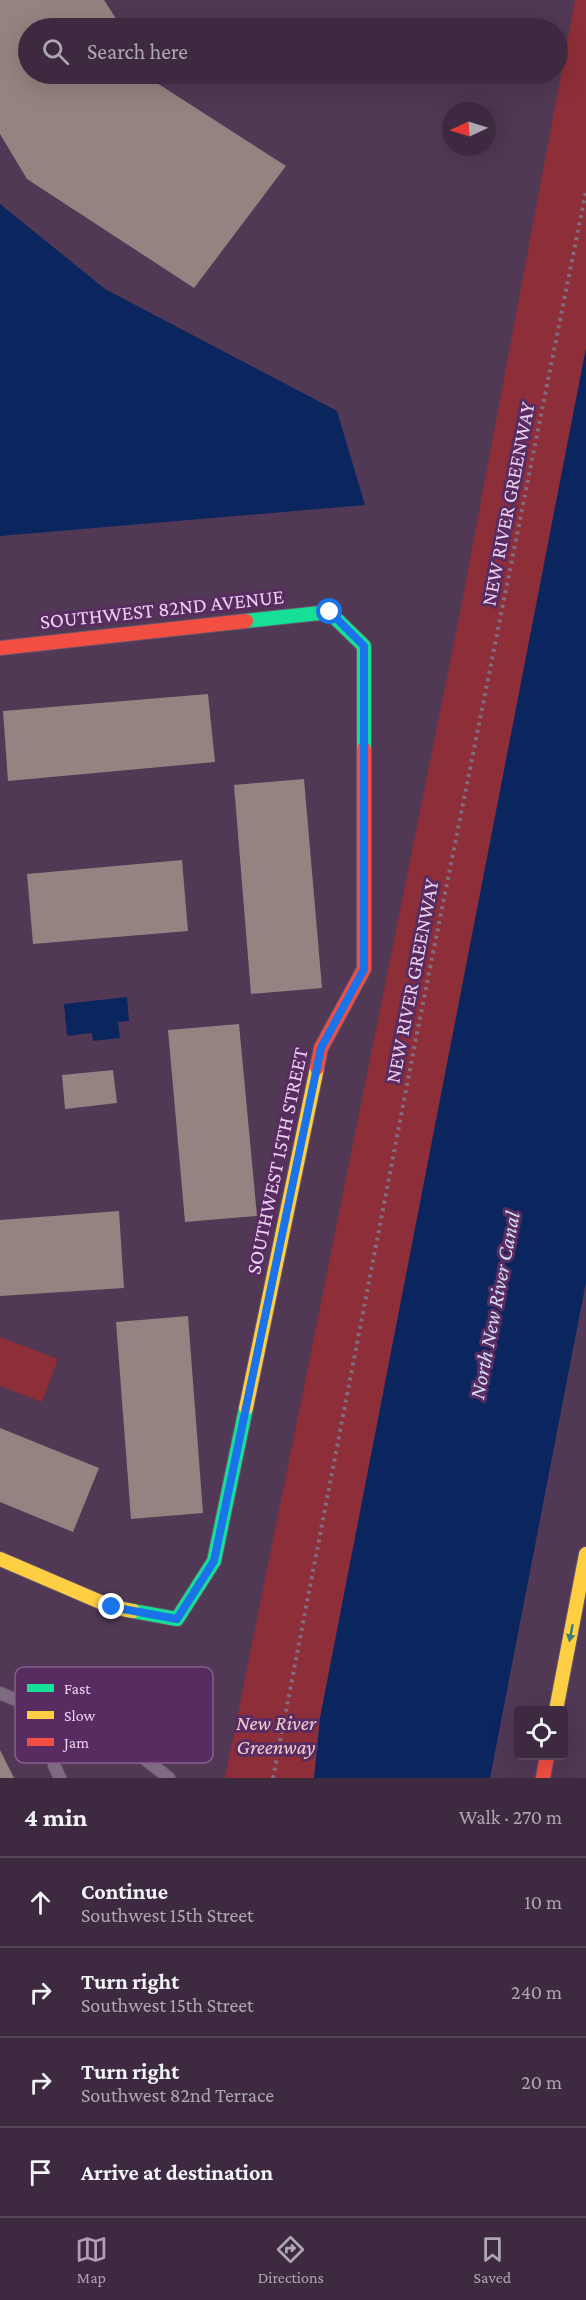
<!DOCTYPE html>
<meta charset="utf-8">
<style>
:root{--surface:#3d2a40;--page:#48364b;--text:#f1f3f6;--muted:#ada7b1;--line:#564659;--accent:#b59bb9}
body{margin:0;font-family:"Crimson Pro",serif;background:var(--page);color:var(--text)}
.controls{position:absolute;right:18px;bottom:18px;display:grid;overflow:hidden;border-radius:6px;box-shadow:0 6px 24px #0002}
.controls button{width:54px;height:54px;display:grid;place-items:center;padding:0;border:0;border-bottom:2px solid var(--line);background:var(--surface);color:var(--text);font:30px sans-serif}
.compass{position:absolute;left:442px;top:102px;width:54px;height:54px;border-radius:50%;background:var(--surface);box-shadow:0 6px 24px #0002;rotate:266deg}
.stop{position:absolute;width:18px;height:18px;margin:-14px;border:4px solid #1a73e8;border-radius:50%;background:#fff}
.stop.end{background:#1a73e8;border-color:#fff;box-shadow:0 2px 6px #0008}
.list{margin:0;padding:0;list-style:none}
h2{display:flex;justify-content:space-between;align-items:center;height:78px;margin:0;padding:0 24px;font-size:26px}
h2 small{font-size:20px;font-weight:400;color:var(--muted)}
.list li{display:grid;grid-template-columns:39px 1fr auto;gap:18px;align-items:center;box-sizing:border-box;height:90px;padding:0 24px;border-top:2px solid var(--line)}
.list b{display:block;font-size:22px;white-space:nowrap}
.list p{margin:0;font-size:20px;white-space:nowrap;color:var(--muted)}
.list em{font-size:20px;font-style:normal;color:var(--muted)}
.icon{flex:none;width:33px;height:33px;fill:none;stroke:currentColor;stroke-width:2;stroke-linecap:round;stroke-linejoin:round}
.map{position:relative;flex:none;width:586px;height:1778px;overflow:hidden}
.search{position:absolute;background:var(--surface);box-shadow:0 6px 24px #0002;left:18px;right:18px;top:18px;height:66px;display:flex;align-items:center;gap:15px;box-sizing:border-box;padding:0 21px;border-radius:33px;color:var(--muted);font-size:22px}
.sheet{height:438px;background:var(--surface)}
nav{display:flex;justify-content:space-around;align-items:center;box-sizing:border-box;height:84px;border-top:2px solid var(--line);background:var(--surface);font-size:16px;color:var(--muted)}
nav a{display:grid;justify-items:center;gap:3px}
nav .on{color:var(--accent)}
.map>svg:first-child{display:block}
.green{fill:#8e2e38}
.water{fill:#0b255e}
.building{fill:#958281}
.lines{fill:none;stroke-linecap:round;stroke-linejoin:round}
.lane-casing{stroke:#68546c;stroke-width:14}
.fast-casing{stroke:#68546c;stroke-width:16}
.slow-casing{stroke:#68546c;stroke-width:16}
.jam-casing{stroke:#68546c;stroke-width:16}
.path{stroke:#7f6e81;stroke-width:4;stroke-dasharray:3 4.5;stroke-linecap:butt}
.lane{stroke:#7e6b81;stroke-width:12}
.fast{stroke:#16e098;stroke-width:14}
.slow{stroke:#ffcf43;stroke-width:14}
.jam{stroke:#f24e42;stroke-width:14}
.oneway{fill:#3b7d7a}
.route{stroke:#1a73e8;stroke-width:8}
.labels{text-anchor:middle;stroke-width:6;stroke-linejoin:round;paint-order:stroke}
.street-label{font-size:21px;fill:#ebd1ef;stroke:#592c61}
.park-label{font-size:21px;font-style:italic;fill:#eccecc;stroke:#592c61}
.water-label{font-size:22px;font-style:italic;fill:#d1def5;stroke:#592c61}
.key{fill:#592c61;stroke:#855e8c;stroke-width:1.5}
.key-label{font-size:16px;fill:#ebd1ef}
</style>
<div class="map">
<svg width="586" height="1778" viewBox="0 0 586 1778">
<rect width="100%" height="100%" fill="#513855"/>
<path class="green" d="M575,0H586V348L320,1718L314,1778H225L459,618Z
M0,1337L58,1359L42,1402L0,1386Z"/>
<path class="water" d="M0,204L105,289L337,411L365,505L0,536Z
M586,348V1282L490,1778H314L320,1718Z
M127,997L129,1021L118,1022L120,1038L93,1041L92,1033L67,1036L64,1004Z"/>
<path class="building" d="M0,0H104L122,28H28V74H151L157,83L286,166L194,288L27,179L0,134Z
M208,694L215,762L8,781L3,711Z
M304,779L322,988L251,994L234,785Z
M182,860L188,931L33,944L27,874Z
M239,1024L257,1216L185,1222L168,1030Z
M113,1070L117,1103L65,1109L62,1075Z
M119,1211L124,1288L0,1296V1220Z
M188,1316L203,1513L131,1519L116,1322Z
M0,1428L99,1468L73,1532L0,1502Z
M0,1750L14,1778H0Z"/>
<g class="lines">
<defs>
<path id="lane" d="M0,1693L136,1752L169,1778
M57,1718L54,1765L60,1778"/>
<path id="fast" d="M246,621L329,612L364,646V749
M133,1611L177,1619L214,1561L246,1408"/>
<path id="slow" d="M246,1408L317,1068
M0,1559L112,1607L133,1611
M556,1710L586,1554"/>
<path id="jam" d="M0,648L246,621
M317,1068L321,1048L364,969V749
M543,1778L547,1756"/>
</defs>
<use href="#lane" class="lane-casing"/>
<use href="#fast" class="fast-casing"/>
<use href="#slow" class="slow-casing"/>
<use href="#jam" class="jam-casing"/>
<path class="path" d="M273,1778L418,1028L586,191"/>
<use href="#lane" class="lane"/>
<use href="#fast" class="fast"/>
<use href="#slow" class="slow"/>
<use href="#jam" class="jam"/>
</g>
<defs><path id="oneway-solid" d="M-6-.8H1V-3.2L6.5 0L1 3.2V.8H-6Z" transform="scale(1.5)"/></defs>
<use class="oneway" href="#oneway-solid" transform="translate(571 1633) rotate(101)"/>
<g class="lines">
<path class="route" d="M112,1607L177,1619L214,1561L321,1048L364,969V646L330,612"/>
</g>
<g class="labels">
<g class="street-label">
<text transform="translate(508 504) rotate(-79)" y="7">NEW RIVER GREENWAY</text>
<text transform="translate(162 609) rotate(-6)" y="7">SOUTHWEST 82ND AVENUE</text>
<text transform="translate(412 981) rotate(-79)" y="7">NEW RIVER GREENWAY</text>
<text transform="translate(277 1161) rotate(-78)" y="7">SOUTHWEST 15TH STREET</text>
</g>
<g class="park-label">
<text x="276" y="1730">New River<tspan x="276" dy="24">Greenway</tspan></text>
</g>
<g class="water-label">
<text transform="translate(494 1305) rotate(-79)" y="8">North New River Canal</text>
</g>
</g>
<rect x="15" y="1667" width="198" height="96" rx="9" class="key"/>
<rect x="27" y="1684" width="27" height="8" fill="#16e098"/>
<rect x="27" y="1711" width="27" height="8" fill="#ffcf43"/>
<rect x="27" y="1738" width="27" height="8" fill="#f24e42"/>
<g class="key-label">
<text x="64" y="1694">Fast</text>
<text x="64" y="1721">Slow</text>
<text x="64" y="1748">Jam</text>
</g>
</svg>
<div class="controls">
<button><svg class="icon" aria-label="locate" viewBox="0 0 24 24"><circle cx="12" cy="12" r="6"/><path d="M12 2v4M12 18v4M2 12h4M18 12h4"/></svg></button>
</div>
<svg class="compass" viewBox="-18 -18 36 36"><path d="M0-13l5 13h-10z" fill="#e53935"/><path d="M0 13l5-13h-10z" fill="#ada7b1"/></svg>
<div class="stop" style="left:330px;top:612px"></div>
<div class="stop end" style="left:112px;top:1607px"></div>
<div class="search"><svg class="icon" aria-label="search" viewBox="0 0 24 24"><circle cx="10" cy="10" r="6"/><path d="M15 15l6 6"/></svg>Search here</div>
</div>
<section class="sheet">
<h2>4 min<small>Walk · 270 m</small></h2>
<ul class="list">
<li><svg class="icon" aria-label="ahead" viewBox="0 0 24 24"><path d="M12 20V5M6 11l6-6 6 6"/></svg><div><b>Continue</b><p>Southwest 15th Street</p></div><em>10 m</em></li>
<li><svg class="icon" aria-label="right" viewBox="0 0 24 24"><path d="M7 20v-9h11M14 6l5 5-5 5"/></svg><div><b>Turn right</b><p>Southwest 15th Street</p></div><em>240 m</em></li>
<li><svg class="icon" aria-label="right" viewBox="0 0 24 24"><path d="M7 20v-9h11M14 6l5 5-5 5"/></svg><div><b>Turn right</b><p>Southwest 82nd Terrace</p></div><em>20 m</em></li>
<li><svg class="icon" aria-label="arrive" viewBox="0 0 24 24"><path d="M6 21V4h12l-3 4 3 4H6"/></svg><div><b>Arrive at destination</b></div></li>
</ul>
</section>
<nav>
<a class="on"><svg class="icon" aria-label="map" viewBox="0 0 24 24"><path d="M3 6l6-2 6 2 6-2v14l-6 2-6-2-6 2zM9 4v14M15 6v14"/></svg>Map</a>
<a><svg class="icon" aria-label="directions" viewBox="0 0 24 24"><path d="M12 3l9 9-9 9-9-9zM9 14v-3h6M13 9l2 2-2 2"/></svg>Directions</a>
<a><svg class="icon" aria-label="saved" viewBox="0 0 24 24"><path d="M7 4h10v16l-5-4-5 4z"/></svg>Saved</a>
</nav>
